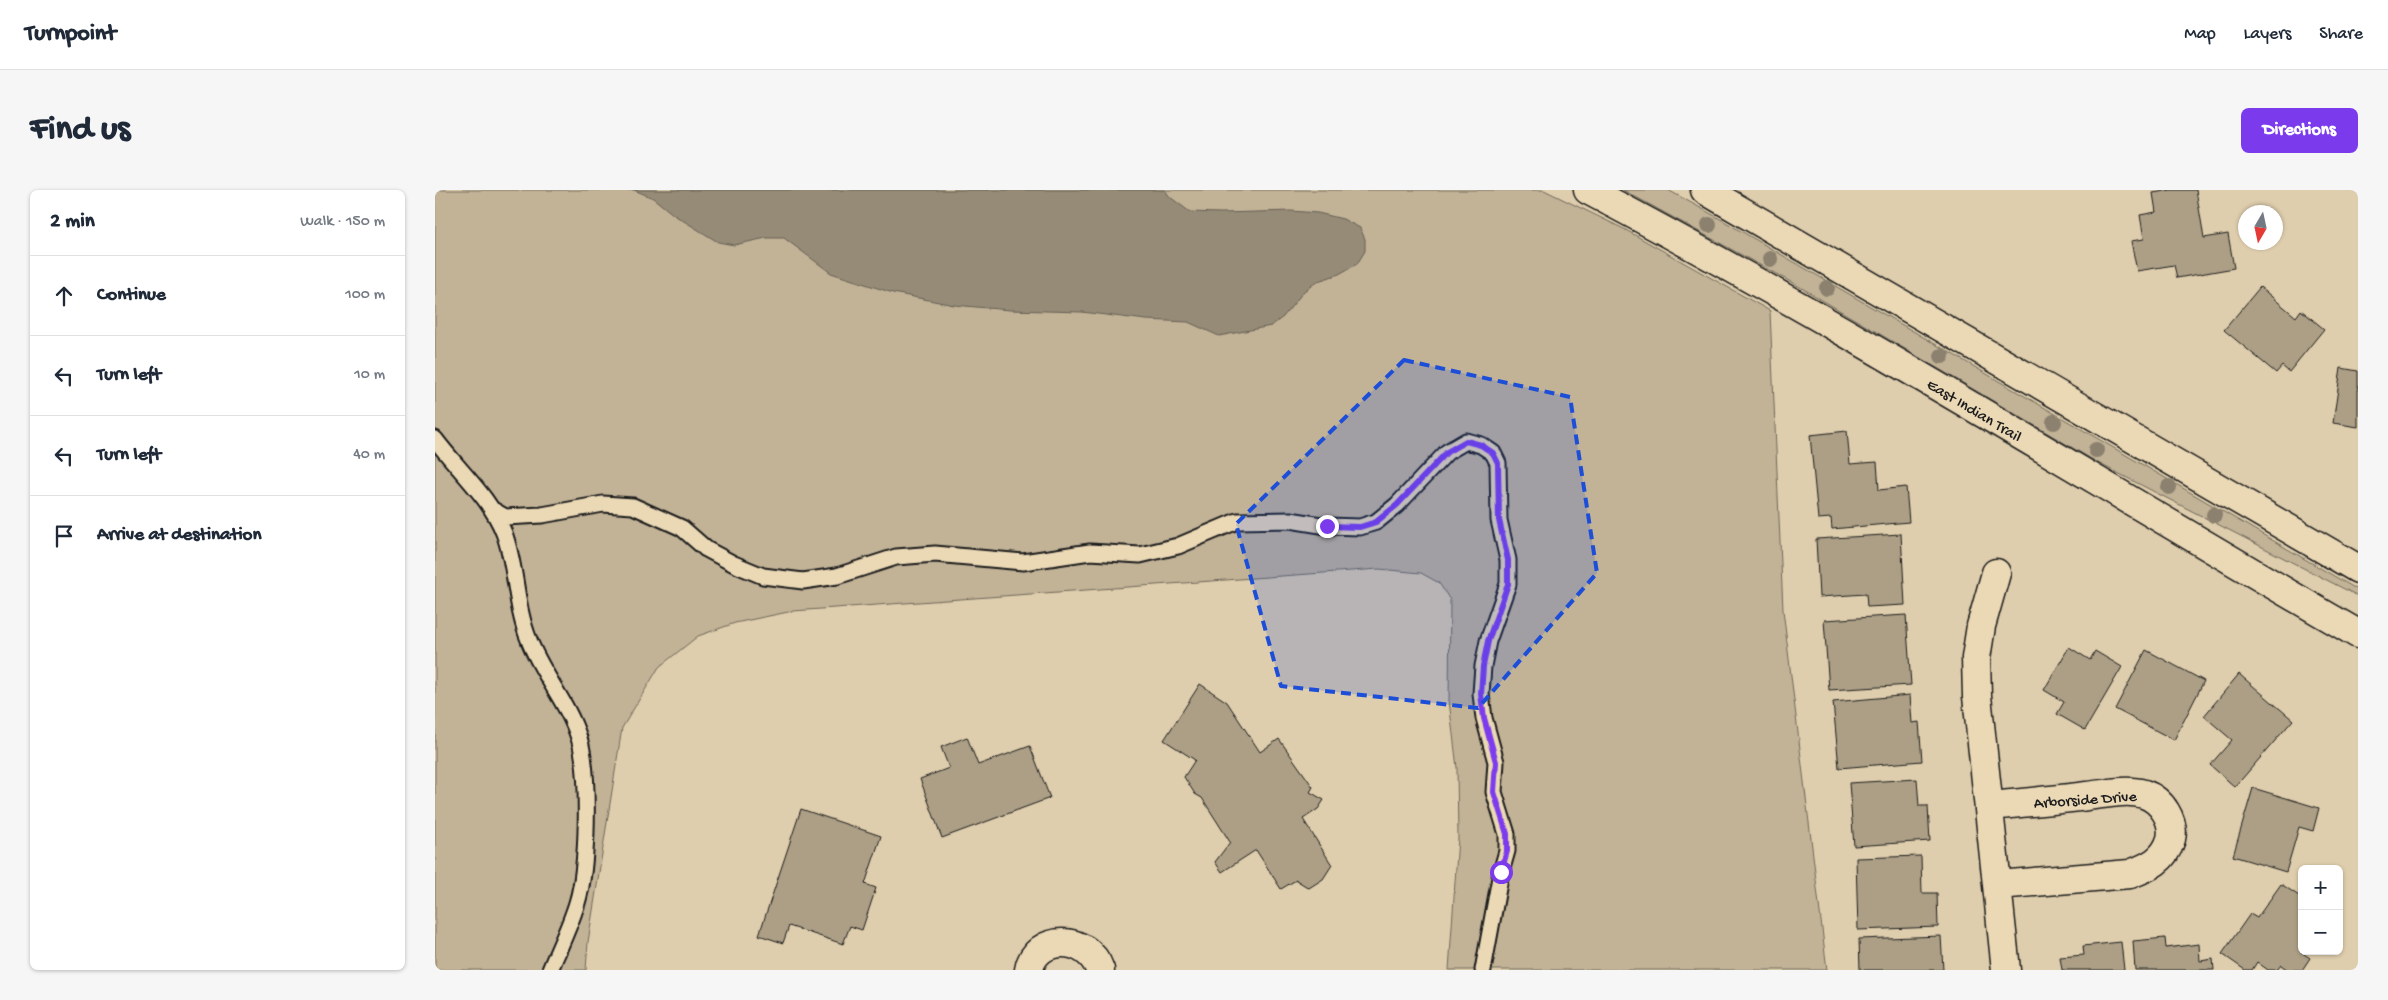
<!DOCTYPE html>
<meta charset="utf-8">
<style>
:root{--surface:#fff;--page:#f6f6f7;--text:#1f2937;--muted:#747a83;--line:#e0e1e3;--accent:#7c3aed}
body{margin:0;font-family:"Gochi Hand",sans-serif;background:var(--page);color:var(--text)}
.controls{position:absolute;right:15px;bottom:15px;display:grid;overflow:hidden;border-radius:8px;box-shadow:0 1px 4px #0004}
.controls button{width:45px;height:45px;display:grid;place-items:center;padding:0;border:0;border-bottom:1px solid var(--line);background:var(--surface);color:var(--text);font:25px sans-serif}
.compass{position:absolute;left:1803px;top:15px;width:45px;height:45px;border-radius:50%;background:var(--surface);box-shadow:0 1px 4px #0004;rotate:189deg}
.stop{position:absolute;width:15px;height:15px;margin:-11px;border:4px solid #7c3aed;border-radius:50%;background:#fff}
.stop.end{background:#7c3aed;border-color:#fff;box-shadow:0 1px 5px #0008}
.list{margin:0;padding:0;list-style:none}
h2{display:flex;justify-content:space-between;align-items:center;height:65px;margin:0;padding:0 20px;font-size:21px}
h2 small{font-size:16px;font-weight:400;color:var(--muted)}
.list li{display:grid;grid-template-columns:32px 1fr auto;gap:15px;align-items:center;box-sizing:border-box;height:80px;padding:0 20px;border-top:1px solid var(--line)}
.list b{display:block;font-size:19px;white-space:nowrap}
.list em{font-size:16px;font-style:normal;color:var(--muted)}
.icon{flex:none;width:28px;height:28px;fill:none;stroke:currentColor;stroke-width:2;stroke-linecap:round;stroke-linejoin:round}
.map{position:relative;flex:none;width:1923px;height:780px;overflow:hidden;border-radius:8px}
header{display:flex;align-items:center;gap:30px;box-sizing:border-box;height:70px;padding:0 25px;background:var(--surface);border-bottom:1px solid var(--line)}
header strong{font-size:24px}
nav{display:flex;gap:28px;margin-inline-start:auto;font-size:18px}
.intro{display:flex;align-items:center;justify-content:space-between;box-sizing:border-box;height:120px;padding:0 30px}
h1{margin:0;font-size:35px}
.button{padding:12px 22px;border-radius:8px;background:var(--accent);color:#fff;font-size:18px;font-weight:700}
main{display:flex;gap:30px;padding:0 30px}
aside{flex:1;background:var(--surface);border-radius:8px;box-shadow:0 1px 4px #0004}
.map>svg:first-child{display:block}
.green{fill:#c2b397;stroke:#6f685a}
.water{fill:#968b77;stroke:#655f53}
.building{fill:#ac9f86;stroke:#1c1c1c}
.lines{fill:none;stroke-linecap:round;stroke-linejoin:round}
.service-casing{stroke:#1c1c1c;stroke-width:19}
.minor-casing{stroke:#1c1c1c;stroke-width:31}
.secondary-casing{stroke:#1c1c1c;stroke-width:31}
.service{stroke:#ebd9b6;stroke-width:15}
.minor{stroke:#ebd9b6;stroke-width:28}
.secondary{stroke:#ebd9b6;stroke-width:28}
.tree{fill:#8b816e}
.route{stroke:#7c3aed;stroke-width:6}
.marked{fill:#1d4ed8;fill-opacity:0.2;stroke:#1d4ed8;stroke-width:4;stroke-dasharray:10 6;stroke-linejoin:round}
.labels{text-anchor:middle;stroke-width:4;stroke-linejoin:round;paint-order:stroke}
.street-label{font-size:16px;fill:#1c1c1c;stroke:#ebd9b6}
</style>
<header>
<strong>Turnpoint</strong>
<nav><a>Map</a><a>Layers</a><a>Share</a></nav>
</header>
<div class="intro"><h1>Find us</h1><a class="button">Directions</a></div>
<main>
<aside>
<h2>2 min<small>Walk · 150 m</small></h2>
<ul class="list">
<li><svg class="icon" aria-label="ahead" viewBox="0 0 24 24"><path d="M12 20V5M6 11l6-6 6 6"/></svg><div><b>Continue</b></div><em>100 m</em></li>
<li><svg class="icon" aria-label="left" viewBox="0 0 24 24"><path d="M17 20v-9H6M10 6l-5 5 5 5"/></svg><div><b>Turn left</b></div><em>10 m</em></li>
<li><svg class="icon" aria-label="left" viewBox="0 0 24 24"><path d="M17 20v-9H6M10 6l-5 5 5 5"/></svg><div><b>Turn left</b></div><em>40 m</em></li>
<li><svg class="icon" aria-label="arrive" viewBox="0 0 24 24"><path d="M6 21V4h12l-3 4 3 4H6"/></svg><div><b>Arrive at destination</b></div></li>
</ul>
</aside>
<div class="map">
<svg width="1923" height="780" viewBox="0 0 1923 780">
<rect width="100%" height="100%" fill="#dfcead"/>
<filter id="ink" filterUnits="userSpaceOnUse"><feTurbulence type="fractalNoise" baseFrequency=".02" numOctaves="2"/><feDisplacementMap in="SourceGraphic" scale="10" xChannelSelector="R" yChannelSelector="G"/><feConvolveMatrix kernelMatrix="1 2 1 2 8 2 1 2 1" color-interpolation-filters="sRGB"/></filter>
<g filter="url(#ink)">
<path class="green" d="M0,0H1109L1189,39L1335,121L1348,420L1392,780H1014L1023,648L1022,578L1014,511L1015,410L1004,393L986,383L944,379L358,421L300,433L263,446L224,477L187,538L153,752L151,780H0Z
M1188,0H1233L1280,26L1923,400V406L1665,274L1365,97Z"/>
<path class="water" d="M199,0H730L735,7L755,22L786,23L856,21L883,23L908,29L925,38L930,49V61L922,74L904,84L883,91L869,101L848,127L836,136L784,146L753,132L711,130L647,122L575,120L519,115L458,103L396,83L349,48H331L299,55L283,52L239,25L218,8Z"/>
<path class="building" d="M1736,0H1761L1769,48L1793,44L1799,78L1742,88L1739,75L1702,81L1696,51L1709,49L1705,25L1721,22L1718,3Z
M1825,97L1861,127L1866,120L1889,139L1854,182L1847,176L1841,183L1789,140Z
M1906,178L1923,181V237L1898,233Z
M1412,241L1415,274L1442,272L1444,300L1471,297L1474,332L1397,339L1396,328L1383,329L1375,245Z
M1466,344L1470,415L1432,417L1431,404L1384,407L1381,349Z
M1471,425L1476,495L1394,500L1389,430Z
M1634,457L1655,470L1660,461L1687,477L1650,540L1622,524L1629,512L1609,500Z
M1711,460L1769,491L1739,550L1680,519Z
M1804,484L1858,530L1800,597L1775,575L1797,550L1769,526Z
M765,494L792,512L825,562L844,549L878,597L875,602L889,610L883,619L868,629L897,675L888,689L874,698L861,690L846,699L821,660L787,682L780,672L795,652L767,608L760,604L749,587L760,570L729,550Z
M1475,505L1477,533L1484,532L1487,571L1404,578L1398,512Z
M532,547L543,575L595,556L615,608L507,648L485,589L514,578L506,557Z
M1482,589L1484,616H1493L1495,651L1419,656L1414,593Z
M1818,598L1884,618L1878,641L1864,637L1851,682L1798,666Z
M366,619L446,646L430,694L441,698L427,740L415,736L408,754L354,736L348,753L324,745Z
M1486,666L1487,703H1502L1503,737L1423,740L1421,668Z
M1846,694L1867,708L1866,762L1875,768L1867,780H1853L1846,775L1842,780H1833L1822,772L1817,780H1810L1787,764L1815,724L1822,728Z
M1506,746L1508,780H1425L1424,749Z
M1730,748L1731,758L1764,754L1765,771L1778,769L1779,780H1700L1698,751Z
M1686,752L1689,780H1627L1625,767L1649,765L1648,756Z"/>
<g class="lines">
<defs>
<path id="service" d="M0,249C23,280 55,307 69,343C82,378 80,416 94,450C107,484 133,513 144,548C155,583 153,678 142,713C135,736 124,758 115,780
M58,320L70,327L107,325L168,314L198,316L247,338L271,359L299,374L328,386L368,391L402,386L461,367L500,364L588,372L655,362L705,365L743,356L802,331L855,330L892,336L925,337L941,332L962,315L1012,262L1031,251L1046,255L1058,263L1063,273L1064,330L1073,370V394L1053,451L1048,476L1046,504L1049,528L1061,572L1059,602L1072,644V661L1066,682L1048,780"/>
<path id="minor" d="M1561,383L1546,436L1541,468L1542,506L1571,780
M1554,616C1587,613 1620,610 1652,606C1670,604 1692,599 1709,604C1727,610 1740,631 1736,649C1730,670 1714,677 1695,684L1563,695
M594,780C600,744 653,744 665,780"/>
<path id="secondary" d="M1153,0C1415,138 1666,296 1923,444
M1270,0L1923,379"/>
</defs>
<use href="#service" class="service-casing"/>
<use href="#minor" class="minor-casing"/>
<use href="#secondary" class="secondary-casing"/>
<use href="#service" class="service"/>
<use href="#minor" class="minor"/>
<use href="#secondary" class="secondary"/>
</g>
<g class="tree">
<circle cx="1274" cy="35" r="8"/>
<circle cx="1335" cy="69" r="8"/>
<circle cx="1392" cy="98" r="8"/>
<circle cx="1507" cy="166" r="8"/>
<circle cx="1619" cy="232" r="8"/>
<circle cx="1661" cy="260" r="8"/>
<circle cx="1734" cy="297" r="8"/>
<circle cx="1779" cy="325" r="8"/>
</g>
</g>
<g class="lines" filter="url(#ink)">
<path class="route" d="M892,336L925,337L941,332L962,315L1012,262L1031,251L1046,255L1058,263L1063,273L1064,330L1073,370V394L1053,451L1048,476L1046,504L1049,528L1061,572L1059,602L1072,644V661L1066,682"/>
</g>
<path class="marked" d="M969,170L1135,207L1162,383L1043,518L846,496L801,334Z"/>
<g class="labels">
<g class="street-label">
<text transform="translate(1540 219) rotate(31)" y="6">East Indian Trail</text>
<text transform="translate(1650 608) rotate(-4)" y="6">Arborside Drive</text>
</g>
</g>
</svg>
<div class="controls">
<button>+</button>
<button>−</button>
</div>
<svg class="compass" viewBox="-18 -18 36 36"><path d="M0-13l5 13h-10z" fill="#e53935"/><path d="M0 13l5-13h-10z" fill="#747a83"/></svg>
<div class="stop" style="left:1066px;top:682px"></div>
<div class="stop end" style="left:892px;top:336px"></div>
</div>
</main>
